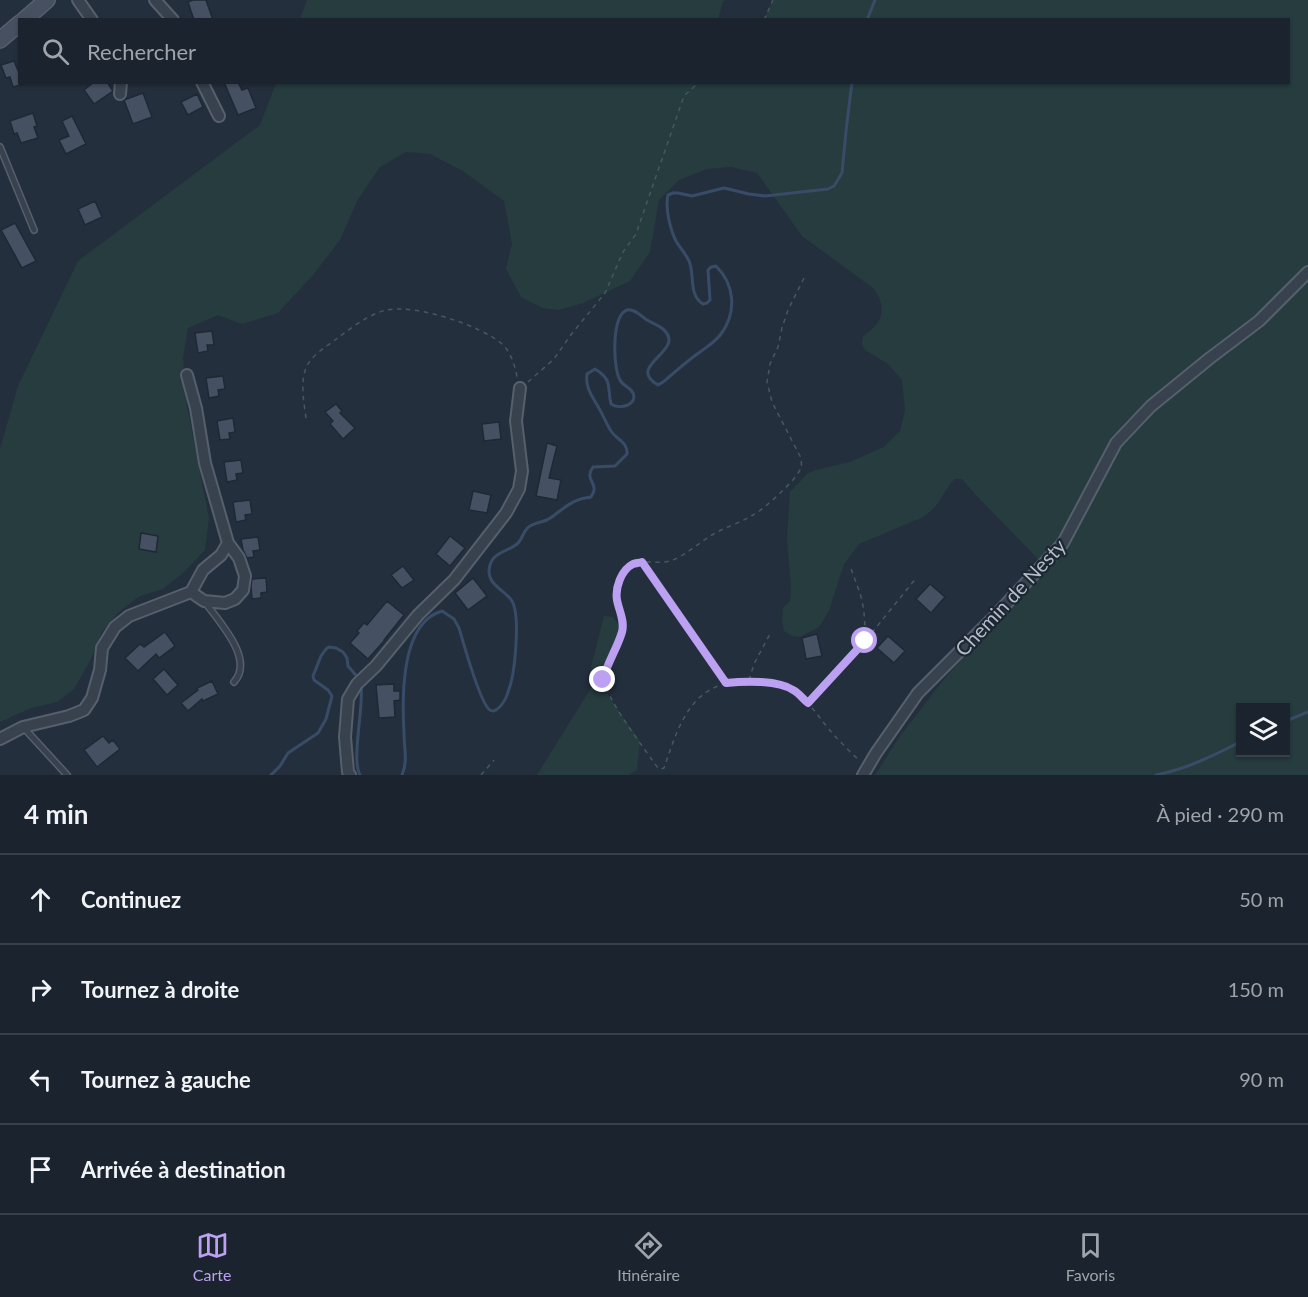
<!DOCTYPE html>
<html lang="fr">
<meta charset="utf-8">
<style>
body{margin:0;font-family:Lato,sans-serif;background:#242b36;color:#f1f3f6}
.controls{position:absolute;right:18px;bottom:18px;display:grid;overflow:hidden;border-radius:0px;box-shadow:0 2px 4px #0004}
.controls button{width:54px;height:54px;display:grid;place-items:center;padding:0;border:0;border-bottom:2px solid #39404a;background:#1b232e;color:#f1f3f6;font:30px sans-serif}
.stop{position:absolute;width:18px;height:18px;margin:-14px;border:4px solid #bca0f2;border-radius:50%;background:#fff}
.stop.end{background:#bca0f2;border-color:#fff;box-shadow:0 2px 6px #0008}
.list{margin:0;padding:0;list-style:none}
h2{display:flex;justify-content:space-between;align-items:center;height:78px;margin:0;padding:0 24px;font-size:26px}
h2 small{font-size:20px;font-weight:400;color:#a0a4aa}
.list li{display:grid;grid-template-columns:39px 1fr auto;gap:18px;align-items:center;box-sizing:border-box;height:90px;padding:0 24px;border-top:2px solid #39404a}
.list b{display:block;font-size:22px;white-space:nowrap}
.list em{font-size:20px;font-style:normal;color:#a0a4aa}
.icon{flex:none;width:33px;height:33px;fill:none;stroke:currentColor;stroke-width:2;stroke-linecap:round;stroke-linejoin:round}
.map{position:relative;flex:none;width:1308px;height:775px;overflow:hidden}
.search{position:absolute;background:#1b232e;box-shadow:0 2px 4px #0004;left:18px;right:18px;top:18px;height:66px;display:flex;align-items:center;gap:15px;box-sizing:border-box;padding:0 21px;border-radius:0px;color:#a0a4aa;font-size:22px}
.sheet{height:438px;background:#1b232e}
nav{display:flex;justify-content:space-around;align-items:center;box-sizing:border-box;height:84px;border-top:2px solid #39404a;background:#1b232e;font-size:16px;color:#a0a4aa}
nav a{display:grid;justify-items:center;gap:3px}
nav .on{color:#bca0f2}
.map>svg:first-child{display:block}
.green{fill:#263c3f;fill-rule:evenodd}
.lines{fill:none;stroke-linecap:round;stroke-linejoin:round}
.stream{stroke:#394c67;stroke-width:3}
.building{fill:#455162;stroke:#1f2835;stroke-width:1.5}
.lane-casing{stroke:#565f6c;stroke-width:8}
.street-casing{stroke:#565f6c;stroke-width:14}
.secondary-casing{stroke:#565f6c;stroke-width:18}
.path{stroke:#44595c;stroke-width:1.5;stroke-dasharray:4.5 4.5;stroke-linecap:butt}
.lane{stroke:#38414e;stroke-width:5}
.street{stroke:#38414e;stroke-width:10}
.secondary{stroke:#465061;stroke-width:15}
.route{stroke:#bca0f2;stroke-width:8}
.labels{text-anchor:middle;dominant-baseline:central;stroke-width:4.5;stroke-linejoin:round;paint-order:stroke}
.street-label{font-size:20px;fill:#b4bcc9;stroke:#1d2633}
</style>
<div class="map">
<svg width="1308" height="775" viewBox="0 0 1308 775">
<rect width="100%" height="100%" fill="#242f3e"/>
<path class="green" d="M307,0H726L723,1L718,20L300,19Z
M773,0H1308V775H875L900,736L945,678L1039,575L1040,561L974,493L962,479H955C948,485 945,493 940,500C935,508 929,513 921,518L859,544L844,564L829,611L819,627L800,637L792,636L784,631L782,621L783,608L790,601L791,588L787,540L790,492L807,474L816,470L850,462L884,447L900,431L905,411L902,380L888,364L865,350L862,344L863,336C867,333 872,330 875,326C886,314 882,299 873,288L802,236L757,173L731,167L707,169L679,180L659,200L650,252L630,281L583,303L559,310L542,308L521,297L506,269L512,244L504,201L463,171L430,154L406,152L380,167L357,201L340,240L313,275L278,313L242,324L218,315L188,328L183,358L187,406L209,518L205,550L183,573L163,589L138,597L118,613L102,632L91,659L74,689L57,702L31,708L0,722V449L18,386L78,261L260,125L276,83L1288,82V20L764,19ZM1240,708H1286V752H1240Z
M604,616L613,617L622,630L616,647L605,669L603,680L609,697L640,741L637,770L629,775H537L591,688L589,675Z"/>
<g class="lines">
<path class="stream" d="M867,20L875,0
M1286,721L1308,712
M271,775L280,766L288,753L318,733L326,719L332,696L328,690L314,680L313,676L321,656L326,649L329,647L336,648L343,652L347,658L348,666L359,679
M360,775C351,759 364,708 361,685
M402,775C408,761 404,748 404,733C402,698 400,623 442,611L454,619L459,628C463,641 480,704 490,710C491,711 493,711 494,711C502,707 507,697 509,689C515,673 520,619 513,603C508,591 489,587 489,571C490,552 506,553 517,544C523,539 523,530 530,526C535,523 542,522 547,520C558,514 566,504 578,500C582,498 587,498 591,497C601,483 583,481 593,467L615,466L627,454C628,442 617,440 611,431C607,425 604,417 600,410C593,397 585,389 587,374L595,369C613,380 607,387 611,404C620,410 638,405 633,393C630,387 623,386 620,380C613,368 611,316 627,310C634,308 641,316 647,320C652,323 658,325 663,329C688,351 624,365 658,385L663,382C675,372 687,361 700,352C708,346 715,342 721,334C737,312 735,285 716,266L711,267L708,270L710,300L707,303L703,304C688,295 695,274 689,261C686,254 680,248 676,241C670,229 665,208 668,195L673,193H678L692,196L724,188L749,194L765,196L828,189L834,186L842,173L846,131L852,82
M1156,775C1186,769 1213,756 1240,742"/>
</g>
<path class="building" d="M193,0H206L213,20H194L188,2Z
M14,61L20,75V82H22L23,84L13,87L10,77L6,78L1,65Z
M94,82H107L113,91L94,104L84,90Z
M224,82H238L242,90L248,88L256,108L238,115Z
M143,93L152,117L133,124L124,100Z
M197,94L203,107L188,115L181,102Z
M33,113L37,126L34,127L38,138L21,143L17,133L14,134L10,121Z
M72,116L86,144L66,154L59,140L69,136L62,121Z
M95,201L102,217L85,225L78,209Z
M15,223L36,261L22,268L1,230Z
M212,331L214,345H207L208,351L198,353L195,333Z
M223,376L225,389L218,390L219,396L209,398L206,378Z
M336,404L342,411L340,413L355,428L343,439L330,424L333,421L325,412Z
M233,418L235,432L229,433L230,439L220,440L217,421Z
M499,422L501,439L484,441L482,424Z
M547,443L557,446L549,478L561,480L557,500L536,496Z
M241,460L243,473L236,474L237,480L227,482L224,462Z
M473,491L491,495L487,513L469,510Z
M250,500L252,514L245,515L246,520L236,522L233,502Z
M141,533L158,536L156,552L139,549Z
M450,536L465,548L450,566L436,554Z
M258,537L260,550L253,551L254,557L247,558L243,550L241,539Z
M403,566L414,580L402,588L391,575Z
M266,578L267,592L261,593V598L252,599L251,586L252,579Z
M473,578L487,596L468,610L455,593Z
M930,584L945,597L931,613L916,599Z
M387,601L404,615L384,640V641L368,659L350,643L359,633L357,631L364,623L367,625Z
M165,632L175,646L159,658L156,654L138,671L125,658L140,644L144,647Z
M817,634L822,656L806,659L802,638Z
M888,636L905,651L894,663L877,648Z
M164,669L178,685L167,695L153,679Z
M212,681L218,694L203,701L202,699L188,711L181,703L198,690L197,688Z
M394,684V691H400V700L394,701L395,717L379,718L376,685Z
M103,736L109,743L113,740L120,749L97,767L84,750Z"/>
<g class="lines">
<g class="lane-casing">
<path id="lane" d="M0,147L34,230
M205,602C219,622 255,659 234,682
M24,728L67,775"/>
</g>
<g class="street-casing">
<path id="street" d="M78,0L92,20
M155,0L173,20
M202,82L219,116
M120,94L121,82
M191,592L204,601L225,603L235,599L243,590L245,576L239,558L228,543
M0,739L23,727L69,716L84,710L92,698L100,670L102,648L115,627L129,616L191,592L203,570L221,555L228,543L205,463L196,408L187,375
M350,775L348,772L345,737L348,699L357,684L376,666L418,615L454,580L506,513L519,489L522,471L516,421L520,388
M863,775L876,753L918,693L994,617L1063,543L1116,443L1151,406L1210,358L1259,321L1308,272"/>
</g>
<g class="secondary-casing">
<path id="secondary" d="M24,20L47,0
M0,40L20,23"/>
</g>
<path class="path" d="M764,20L773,0
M804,278L788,310L782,328L778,347L770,364L767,382L772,402L801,458C801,461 802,465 801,467C799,478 763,510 753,515C740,523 725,527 712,535C699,543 687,554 673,560C658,566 637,556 625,570C606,592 627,611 622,632C618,647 604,662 604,678C603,695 646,751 658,768L661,769L664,768C680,721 693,677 754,682C766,683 783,683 794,690C808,700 817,715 828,728C838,740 849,751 860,761
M528,382L554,359L570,336L605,293L623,252L636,234L684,96L699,82
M306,418C304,403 300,383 306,368C310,357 325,347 335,340C350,329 367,315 386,310C415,304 480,325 502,344C511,352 515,366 517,377
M643,563L726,682
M866,640L917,577
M749,680L754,664L771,632
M808,702L865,641C865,625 865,612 861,597C858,586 853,576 850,565
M481,775L494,760"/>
<use href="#lane" class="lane"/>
<use href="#street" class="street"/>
<use href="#secondary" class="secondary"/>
</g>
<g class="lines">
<path class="route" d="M603,680C607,663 617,649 622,632C625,621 619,611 617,600C615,588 621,570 633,564C636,563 639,563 642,562L726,683C745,681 778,680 793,690C799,693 803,699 808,703L865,641"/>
</g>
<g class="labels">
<g class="street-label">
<text transform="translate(1010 597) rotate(-47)">Chemin de Nesty</text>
</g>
</g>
</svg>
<div class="controls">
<button><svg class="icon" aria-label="layers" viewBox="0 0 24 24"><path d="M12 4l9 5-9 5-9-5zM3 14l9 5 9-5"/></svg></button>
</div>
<div class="stop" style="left:865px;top:641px"></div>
<div class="stop end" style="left:603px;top:680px"></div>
<div class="search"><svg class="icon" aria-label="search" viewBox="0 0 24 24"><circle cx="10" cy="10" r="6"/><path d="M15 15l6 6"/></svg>Rechercher</div>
</div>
<section class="sheet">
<h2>4 min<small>À pied · 290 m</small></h2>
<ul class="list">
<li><svg class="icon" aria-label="ahead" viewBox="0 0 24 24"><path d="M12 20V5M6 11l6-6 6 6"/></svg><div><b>Continuez</b></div><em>50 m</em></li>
<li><svg class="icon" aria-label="right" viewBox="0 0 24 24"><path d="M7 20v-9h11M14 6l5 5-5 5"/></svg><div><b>Tournez à droite</b></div><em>150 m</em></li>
<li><svg class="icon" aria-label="left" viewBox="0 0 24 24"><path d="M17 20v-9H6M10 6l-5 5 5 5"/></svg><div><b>Tournez à gauche</b></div><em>90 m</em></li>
<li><svg class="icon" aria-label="arrive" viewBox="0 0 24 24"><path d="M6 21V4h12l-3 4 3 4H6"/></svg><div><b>Arrivée à destination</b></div></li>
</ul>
</section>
<nav>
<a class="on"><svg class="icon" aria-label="map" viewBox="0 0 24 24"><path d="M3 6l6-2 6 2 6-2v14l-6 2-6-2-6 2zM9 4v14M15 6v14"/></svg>Carte</a>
<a><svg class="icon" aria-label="directions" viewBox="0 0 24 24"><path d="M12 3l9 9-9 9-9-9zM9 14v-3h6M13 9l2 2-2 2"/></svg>Itinéraire</a>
<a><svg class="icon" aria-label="saved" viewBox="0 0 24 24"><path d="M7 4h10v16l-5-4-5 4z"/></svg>Favoris</a>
</nav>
